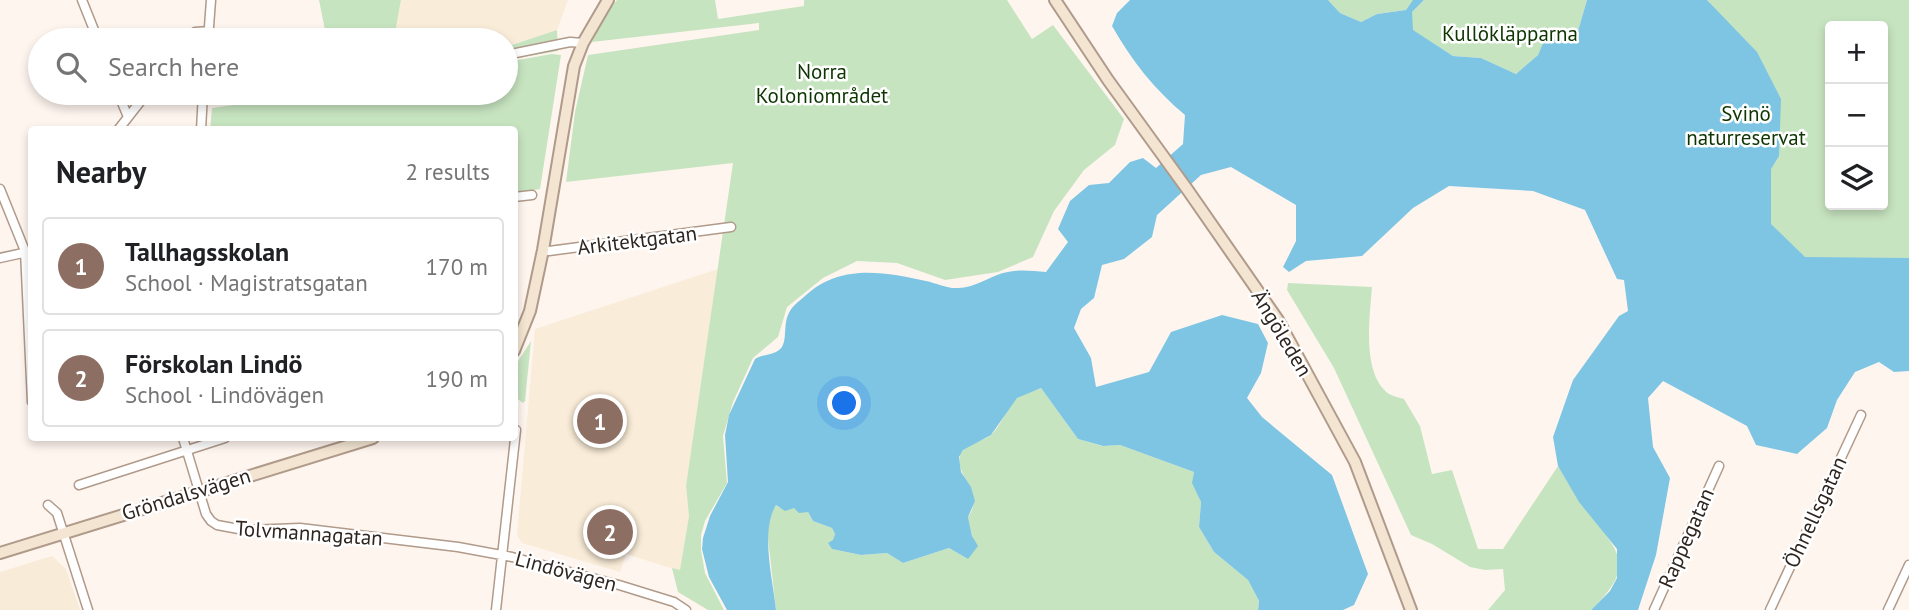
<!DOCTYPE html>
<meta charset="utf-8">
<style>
body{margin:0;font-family:"PT Sans",sans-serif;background:#f6f6f6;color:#202124}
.controls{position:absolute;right:21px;top:21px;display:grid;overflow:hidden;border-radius:7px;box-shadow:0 4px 10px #0003}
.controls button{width:63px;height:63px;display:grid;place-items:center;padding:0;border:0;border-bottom:2px solid #e0e0e0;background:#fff;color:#202124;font:35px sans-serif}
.you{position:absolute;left:845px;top:404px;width:24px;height:24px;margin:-18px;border:5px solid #fff;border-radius:50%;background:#1a73e8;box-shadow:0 0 0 10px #1a73e833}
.badge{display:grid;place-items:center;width:46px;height:46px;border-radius:50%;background:#25697b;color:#fff;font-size:23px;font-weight:700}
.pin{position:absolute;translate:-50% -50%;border:4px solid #fff;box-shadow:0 2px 7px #0006}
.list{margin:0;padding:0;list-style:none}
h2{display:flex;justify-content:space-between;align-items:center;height:91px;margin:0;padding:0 28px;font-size:30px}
h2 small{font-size:23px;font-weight:400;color:#757577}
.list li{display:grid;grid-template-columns:46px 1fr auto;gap:21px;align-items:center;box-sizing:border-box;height:98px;margin:0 14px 14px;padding:0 14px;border:2px solid #e0e0e0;border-radius:7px}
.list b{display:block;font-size:26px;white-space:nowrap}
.list p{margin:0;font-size:23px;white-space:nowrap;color:#757577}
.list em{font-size:23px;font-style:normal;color:#757577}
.icon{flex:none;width:38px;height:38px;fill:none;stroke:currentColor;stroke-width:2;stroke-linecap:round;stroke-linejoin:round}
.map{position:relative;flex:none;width:1909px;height:610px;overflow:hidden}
.search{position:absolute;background:#fff;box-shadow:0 4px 10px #0003;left:28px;top:28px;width:490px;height:77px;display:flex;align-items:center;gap:18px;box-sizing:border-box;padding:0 24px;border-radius:38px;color:#757577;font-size:26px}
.panel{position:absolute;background:#fff;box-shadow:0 4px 10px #0003;left:28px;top:126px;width:490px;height:315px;border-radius:7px}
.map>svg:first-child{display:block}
.industrial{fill:#f8ecd8}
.education{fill:#f9ecd8}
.green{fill:#c7e4c0;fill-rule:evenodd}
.water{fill:#7ec5e4}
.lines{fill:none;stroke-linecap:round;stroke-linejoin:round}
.street-casing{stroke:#b09a8a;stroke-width:11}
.secondary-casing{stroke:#b09a8a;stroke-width:14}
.street{stroke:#fff;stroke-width:8}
.secondary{stroke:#f3e5d2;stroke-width:10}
.labels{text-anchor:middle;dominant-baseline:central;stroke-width:5;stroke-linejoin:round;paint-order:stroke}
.park-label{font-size:21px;fill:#0e3602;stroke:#fff}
.street-label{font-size:21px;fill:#2e251f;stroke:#fff}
</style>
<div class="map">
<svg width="1909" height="610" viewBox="0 0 1909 610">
<rect width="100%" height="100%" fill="#fff5ef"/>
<path class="industrial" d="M52,556L66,569L80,610H0V572Z"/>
<path class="education" d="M401,0H568L557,30L506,47V40L394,38Z
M718,269L686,486L689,516L680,571L626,554L620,572L522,543L517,535L535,329Z"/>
<path class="green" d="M319,0H401L394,38L409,40H327Z
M617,0H715L718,19L804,6V0H1007L1032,39L1053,25L1124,119L1115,145L1084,170L1054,211L1033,257L998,272L945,280L897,263L857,261L823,278L787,307L778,337L753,358L733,402L723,436L727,483L705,521L701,535V550L705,573L724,610H708L678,592L672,568L680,570L689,516L686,486L733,163L566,182L575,112L588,55L759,30V23L592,42L606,13Z
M1328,0H1413V1L1406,10L1377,14L1361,22L1340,13Z
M1424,0H1587L1578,31L1543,43L1538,55L1516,74L1481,58L1453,56L1412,30V12Z
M1707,0H1909V274L1831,273L1675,180L1710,3ZM1830,26H1883V205H1830Z
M557,30L558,51L506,60V47Z
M552,54L561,55L540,189L515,193L514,130H210L212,108L319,93H506V62Z
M1288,283L1372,287C1370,316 1361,374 1389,394C1393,396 1400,398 1404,399L1420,426L1432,474L1452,470L1478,549H1503L1558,466C1567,481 1576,497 1587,511C1621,554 1636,566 1591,610H1488L1505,590L1503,569L1485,570L1470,567L1432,544L1411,535L1334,368L1287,290Z
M531,341L525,401L523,403L515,397V366Z
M1041,388L1078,439L1102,446L1120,445L1194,472L1193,483L1201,502L1199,527L1214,552L1248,580L1259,601L1258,610H776L767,529L769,515L776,505L780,508H794L808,512L813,521L832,528L835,534L832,549L861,555L887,553L903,563L949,548L968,559L972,536L968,517C985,494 955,476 960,456C962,444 982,442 991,435C1001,426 1006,409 1016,399C1022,394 1033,391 1041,388Z"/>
<path class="water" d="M1130,0H1328L1340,13L1361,22L1377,14L1406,10L1413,0H1424L1412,12L1413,30L1453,56L1481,58L1516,74L1538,55L1543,43L1578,31L1587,0H1707L1757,52L1781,99L1779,156L1771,169V224L1805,257L1909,258V371L1894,372L1879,362L1855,372L1837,400L1827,428L1797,454L1756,445L1747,426L1663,381L1648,398L1653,447L1670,478L1656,555L1638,610H1591L1610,591L1617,578V549L1579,502L1558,466L1553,437L1573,380L1619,316L1628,311L1624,280L1617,279L1585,210L1533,191L1449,186L1413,208L1362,256L1306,261L1289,272L1283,267L1296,241V205L1231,167L1201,175L1157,215L1152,237L1124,259L1102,265L1094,298L1081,309L1074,328L1091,358L1096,387L1149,372L1171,332L1222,315L1258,324L1268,343L1261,373L1247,398L1262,417L1332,475L1368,574L1354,605L1343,610H1258L1259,601L1248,580L1214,552L1199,527L1201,502L1192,483L1194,472L1120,445L1103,446L1078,439L1041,388L1017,398L991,435L963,450L959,457L961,472L971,487L975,501L968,517L972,536L978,546L968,559L949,548L903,563L887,553L861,555L832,549L828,543L833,540L835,534L832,528L813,521L808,512L799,513L794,508L785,511L776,505C760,531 773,580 776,610H727L709,577L702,549L703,538L710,516L728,482L725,435L729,415L755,359C763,354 771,356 779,350C788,344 783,326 788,315C791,307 798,302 805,296C840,263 885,272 926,281C936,283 948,289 958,288C974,288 989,277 1003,273C1017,269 1032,271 1046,272L1068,242L1058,229L1070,201L1089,185L1109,183L1130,162L1143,158L1156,168L1183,144L1185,115C1154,89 1132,61 1112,26L1117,13Z"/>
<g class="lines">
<g class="street-casing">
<path id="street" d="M82,0L98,40
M188,40L195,32L209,31
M208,40L211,0
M506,55L570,42L583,43
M118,93L128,117
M118,130L147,93
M201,130L203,93
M0,189L25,251L32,402
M514,197L532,195
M543,250L549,251L731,227
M0,258L32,251
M183,438L206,514L211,521L217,525L244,530L300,528L458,547L512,557L619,585L674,602L686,610
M79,485L225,438
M48,505L57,513L88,610
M496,610L516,430
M1654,610L1719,466
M1770,610L1861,415
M1888,610L1909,565"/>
</g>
<g class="secondary-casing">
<path id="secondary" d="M1055,0L1108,80L1187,189L1278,320L1355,462L1411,610
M514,351L530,311L543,250L574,66L583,43L608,0
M0,553L373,438"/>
</g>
<use href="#street" class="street"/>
<use href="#secondary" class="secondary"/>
</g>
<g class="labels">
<g class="park-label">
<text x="1510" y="33">Kullökläpparna</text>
<text x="822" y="71">Norra<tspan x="822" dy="24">Koloniområdet</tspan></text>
<text x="1746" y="113">Svinö<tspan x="1746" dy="24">naturreservat</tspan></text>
</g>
<g class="street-label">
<text transform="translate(637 240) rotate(-7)">Arkitektgatan</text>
<text transform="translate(1282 333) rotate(59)">Ängöleden</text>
<text transform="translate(186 494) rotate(-17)">Gröndalsvägen</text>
<text transform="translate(1815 512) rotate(-65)">Öhnellsgatan</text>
<text transform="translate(309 533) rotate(4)">Tolvmannagatan</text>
<text transform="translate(1686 538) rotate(-66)">Rappegatan</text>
<text transform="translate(566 571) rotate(15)">Lindövägen</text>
</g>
</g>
</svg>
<div class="controls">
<button>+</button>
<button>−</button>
<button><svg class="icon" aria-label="layers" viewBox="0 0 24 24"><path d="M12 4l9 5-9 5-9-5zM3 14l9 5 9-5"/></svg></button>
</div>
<div class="you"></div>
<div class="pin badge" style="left:600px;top:421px;background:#8d6e63">1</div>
<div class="pin badge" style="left:610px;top:532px;background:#8d6e63">2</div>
<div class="search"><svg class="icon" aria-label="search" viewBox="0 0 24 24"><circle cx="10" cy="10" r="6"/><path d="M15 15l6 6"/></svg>Search here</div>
<section class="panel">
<h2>Nearby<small>2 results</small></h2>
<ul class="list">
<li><span class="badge" style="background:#8d6e63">1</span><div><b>Tallhagsskolan</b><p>School · Magistratsgatan</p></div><em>170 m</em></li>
<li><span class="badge" style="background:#8d6e63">2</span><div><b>Förskolan Lindö</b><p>School · Lindövägen</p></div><em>190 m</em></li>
</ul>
</section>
</div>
